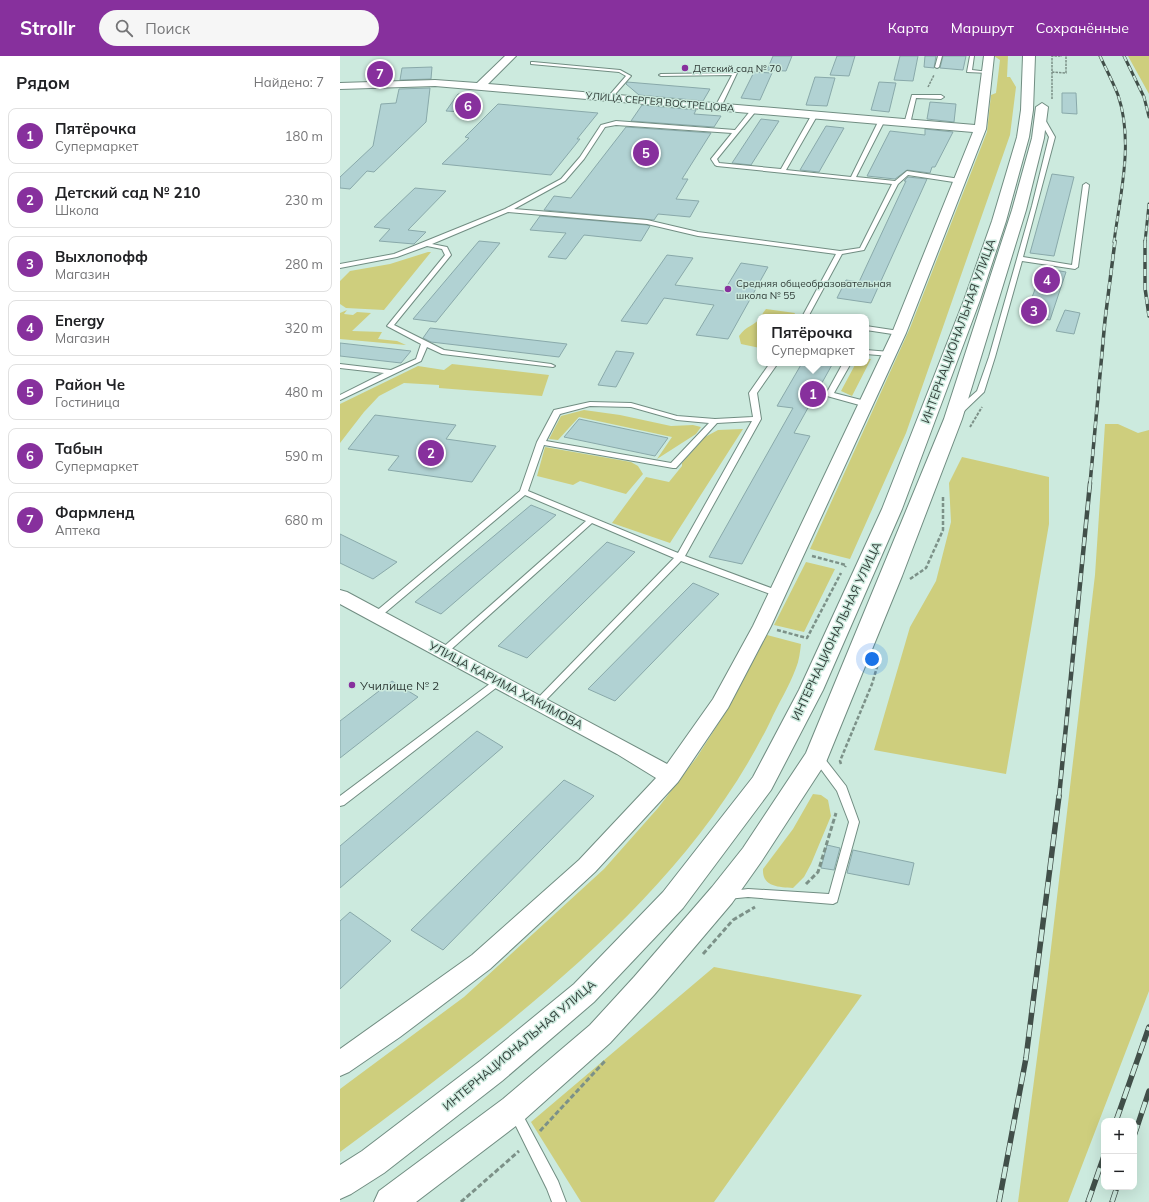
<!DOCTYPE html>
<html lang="ru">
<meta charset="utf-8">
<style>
body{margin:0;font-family:Mulish,sans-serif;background:#f6f6f6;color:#202124}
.controls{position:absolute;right:12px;bottom:12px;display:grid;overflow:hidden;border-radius:8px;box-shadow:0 4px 16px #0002}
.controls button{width:36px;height:36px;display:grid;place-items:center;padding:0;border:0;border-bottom:1px solid #e0e0e0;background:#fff;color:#202124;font:20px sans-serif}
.you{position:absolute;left:532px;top:603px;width:14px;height:14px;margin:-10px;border:3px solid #fff;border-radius:50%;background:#1a73e8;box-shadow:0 0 0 6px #1a73e833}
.badge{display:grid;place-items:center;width:26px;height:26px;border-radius:50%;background:#87309d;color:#fff;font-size:13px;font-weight:700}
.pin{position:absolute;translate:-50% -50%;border:2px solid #fff;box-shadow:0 1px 4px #0006}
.popup{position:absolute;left:417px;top:258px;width:112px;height:52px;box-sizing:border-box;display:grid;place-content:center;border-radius:8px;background:#fff;filter:drop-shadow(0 1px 3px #0005);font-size:13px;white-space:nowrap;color:#757577}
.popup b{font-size:15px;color:#202124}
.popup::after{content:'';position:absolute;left:50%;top:100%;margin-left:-8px;border:8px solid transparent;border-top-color:#fff}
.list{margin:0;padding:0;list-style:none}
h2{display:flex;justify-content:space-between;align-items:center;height:52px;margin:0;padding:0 16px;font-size:17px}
h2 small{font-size:13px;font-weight:400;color:#757577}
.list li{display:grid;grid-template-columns:26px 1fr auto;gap:12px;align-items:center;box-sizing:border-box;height:56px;margin:0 8px 8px;padding:0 8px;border:1px solid #e0e0e0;border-radius:8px}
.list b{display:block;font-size:15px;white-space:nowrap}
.list p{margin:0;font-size:13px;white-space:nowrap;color:#757577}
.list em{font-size:13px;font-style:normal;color:#757577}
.icon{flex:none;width:22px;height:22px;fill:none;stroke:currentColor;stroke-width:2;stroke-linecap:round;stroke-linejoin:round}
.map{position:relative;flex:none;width:809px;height:1146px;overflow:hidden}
header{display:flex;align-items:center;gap:24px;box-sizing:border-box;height:56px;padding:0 20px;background:#87309d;color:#fff}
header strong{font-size:19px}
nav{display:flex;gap:22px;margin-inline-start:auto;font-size:14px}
.search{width:280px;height:36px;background:#f6f6f6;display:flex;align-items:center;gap:10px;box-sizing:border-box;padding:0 14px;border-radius:22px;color:#757577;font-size:15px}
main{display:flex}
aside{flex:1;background:#fff}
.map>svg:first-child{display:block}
.green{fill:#cece7d}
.building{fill:#b1d2d3;stroke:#89a9aa}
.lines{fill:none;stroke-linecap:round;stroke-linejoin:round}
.service-casing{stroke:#718d82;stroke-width:2}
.minor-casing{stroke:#718d82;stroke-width:2}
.secondary-casing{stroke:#718d82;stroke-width:2}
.path-far3{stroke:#7c9188;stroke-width:1.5;stroke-dasharray:2.5 1;stroke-linecap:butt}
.path-far2{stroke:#7c9188;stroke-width:2;stroke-dasharray:3 1.5;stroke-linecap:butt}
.path-far1{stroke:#7c9188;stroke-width:2.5;stroke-dasharray:4 2;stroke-linecap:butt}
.path{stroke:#7c9188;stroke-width:3;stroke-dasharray:5 2.5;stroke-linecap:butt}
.service{fill:#fff;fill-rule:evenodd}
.minor{fill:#fff;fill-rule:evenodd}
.secondary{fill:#fff;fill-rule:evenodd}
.rail-far3-casing{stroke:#414f49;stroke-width:3}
.rail-far2-casing{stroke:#414f49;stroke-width:3.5}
.rail-far1-casing{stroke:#414f49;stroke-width:4.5}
.rail-casing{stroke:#414f49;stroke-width:5.5}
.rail-far3{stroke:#cceade;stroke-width:2;stroke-dasharray:5.5;stroke-linecap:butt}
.rail-far2{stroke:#cceade;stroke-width:2.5;stroke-dasharray:7;stroke-linecap:butt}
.rail-far1{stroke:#cceade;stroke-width:3;stroke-dasharray:9;stroke-linecap:butt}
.rail{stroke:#cceade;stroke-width:4;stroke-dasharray:12;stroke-linecap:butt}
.poi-dot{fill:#87309d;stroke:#cceade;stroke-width:1.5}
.labels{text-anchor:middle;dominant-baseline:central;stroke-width:3;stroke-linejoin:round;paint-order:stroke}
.far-poi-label{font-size:10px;fill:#313d38;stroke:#cceade;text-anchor:start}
.far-street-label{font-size:10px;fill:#313d38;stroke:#cceade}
.street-label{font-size:12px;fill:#313d38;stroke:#cceade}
.poi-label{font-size:12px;fill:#313d38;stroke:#cceade;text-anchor:start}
</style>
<header>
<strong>Strollr</strong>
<div class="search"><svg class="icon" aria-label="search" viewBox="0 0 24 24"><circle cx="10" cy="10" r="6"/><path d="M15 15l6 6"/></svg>Поиск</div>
<nav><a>Карта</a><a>Маршрут</a><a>Сохранённые</a></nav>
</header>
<main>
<aside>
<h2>Рядом<small>Найдено: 7</small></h2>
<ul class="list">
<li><span class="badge">1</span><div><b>Пятёрочка</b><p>Супермаркет</p></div><em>180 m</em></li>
<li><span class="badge">2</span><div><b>Детский сад № 210</b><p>Школа</p></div><em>230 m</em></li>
<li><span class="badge">3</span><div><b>Выхлопофф</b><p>Магазин</p></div><em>280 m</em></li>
<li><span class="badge">4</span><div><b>Energy</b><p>Магазин</p></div><em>320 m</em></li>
<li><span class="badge">5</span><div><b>Район Че</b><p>Гостиница</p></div><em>480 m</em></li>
<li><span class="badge">6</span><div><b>Табын</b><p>Супермаркет</p></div><em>590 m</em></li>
<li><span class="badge">7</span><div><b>Фармленд</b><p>Аптека</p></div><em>680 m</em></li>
</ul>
</aside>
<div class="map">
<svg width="809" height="1146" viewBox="0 0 809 1146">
<rect width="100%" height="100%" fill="#cceade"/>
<path class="green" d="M654,0H668L667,21H670L676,31L670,79L566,377L510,503L470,493L570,272L647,76L651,39L656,37L660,4Z
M788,0H809V38Z
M88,196H91L44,254L6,252L0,248V225L10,215L50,208Z
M426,253L455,257L453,261H420Z
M7,254L4,258L13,259L17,256L31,257L12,275L42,276L38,283L57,285L66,289L0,283V257Z
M420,262V292L401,288L399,280C407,269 413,271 420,262Z
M526,303H531L512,340L501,335L516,307H526Z
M112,308L209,319L202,340L99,332V329L64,327L39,340L24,356L0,387V348L78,310L104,314Z
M244,354L280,359L331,370L353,369L361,371L356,378L317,403L332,381L239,361L218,384L209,383L221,360Z
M765,368H778L798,377L809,374V935L728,1146H678L707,926L755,519Z
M403,373L330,487L272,467L306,421L329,426L342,410V407L365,381L378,374Z
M205,391L291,406L298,410L303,418L286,438L240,425L233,429L197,420Z
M622,401L709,421V468L666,718L534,694L570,571L596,525L611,466L609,427Z
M466,506L495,513L464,576L434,569Z
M427,579L461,588C460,596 459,605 456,612C449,631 438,648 430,666C367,794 263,890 153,979C103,1019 52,1058 0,1096V1033L124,941L264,813L318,752L357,701L387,654Z
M473,738L481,739L488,744L491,760L471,808L464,821L453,832C439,831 422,831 423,813L453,773Z
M374,911L522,939L374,1146H241L191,1066Z"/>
<path class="building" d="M433,0H452L446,15L427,14Z
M497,0H515L509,20L490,19Z
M560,0H578L573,25L554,24Z
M585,0H596L594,12L584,11Z
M603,0H626L623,14L600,12Z
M92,11L91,23L60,24L62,12Z
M414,16L432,17L420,44L401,42Z
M475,21L495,22L487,50L466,49Z
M287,26L370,33L363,45L299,39L286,28Z
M539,26L556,27L549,56L531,54Z
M90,32L86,66L34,116L27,115L10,133L0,132V121L33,90L41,48L56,47L59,33Z
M722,37H736L737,58L722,57Z
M118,38L134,39L122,56L106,55Z
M590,46L616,48L614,66L587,63Z
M158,48L258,57L237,83H240L211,119L102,108L129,82L125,81Z
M302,49L356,54L354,58L381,60L374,71L291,65Z
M421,63L439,65L411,109L392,107Z
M486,70L504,72L479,116L460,114Z
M286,71L371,77L342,123H348L336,143L359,145L350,161L318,158L314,164L204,154L214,140L231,142Z
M585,73L613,76L595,111H592L590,117L567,114L555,123L527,120L550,75L585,79Z
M712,118L734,121L714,200L690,197Z
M568,121L587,123L531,247L497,242L506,224L519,226L566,125H564Z
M75,132L106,135L68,174L86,176L74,188L39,185L50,173L34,171Z
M200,160L307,169L310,170L301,185L244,179L226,203L208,201L226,177L190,174Z
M139,185L160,187L96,266L73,263Z
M327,199L353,202L335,229L384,235L401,207L428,211L388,283L356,279L374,249L324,242L307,268L281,265Z
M703,212L726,216L710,264L685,260Z
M725,254L740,257L734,278L716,275Z
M90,272L227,288L219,301L91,286L83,282Z
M0,287L71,295L61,307L0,300Z
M276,295L294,297L276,331L258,329Z
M462,307H493L454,377L470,380L402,508L369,501L453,352L437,350Z
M35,359L116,369L106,383L156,390L132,426L48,414L59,400L8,393Z
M239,363L328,382L315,400L224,381Z
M191,449L216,459L101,558L75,546Z
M0,478L57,506L33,523L0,507Z
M267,486L295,496L187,602L158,590Z
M353,527L379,538L275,645L248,633Z
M52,625L78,641L0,702V665Z
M137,675L163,691L0,832V790Z
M224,724L254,740L103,894L71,874Z
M487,789L500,792L494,814L481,812Z
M513,794L574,807L569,829L507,817Z
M10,856L51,885L0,933V865Z"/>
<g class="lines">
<g class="service-casing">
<path id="service" d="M598,0H602L599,11L597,12L595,11Z
M630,0H634L632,14L649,16V17L627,16Z
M193,6L280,14L291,20L270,44L267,42L286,20L279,16L191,8V6Z
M397,17L381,51L378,53L375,51L392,19L321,20L319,19L321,18Z
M572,39H601L604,41L601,43L576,42L570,68L567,70L564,68Z
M411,54L416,55L377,103L379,107L441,113L471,60L474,58L477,60L446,114L511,121L538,66L541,64L544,66L516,121L555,125L567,115L620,123L623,125L620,127L568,119L558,128L524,194L502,198L468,261H462L496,198L358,180L307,168L168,156L92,188L107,191L111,199L54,269L104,294L211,308L215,310L213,311L102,298L87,291L81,305L0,344V339L44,317L0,312V308L51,314L76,303L81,288L47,270L105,199L102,193L87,190L57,201L0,212V208L54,198L165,153L221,123L240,101L261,69L276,65L395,74ZM276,69L392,77L371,103L375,109L377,110L552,128L520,192L500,195L358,176L307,164L174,153L225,125L244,103L265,71Z
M699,60H703L715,81L683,201L732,209L743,129L746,127L749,129L738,211L735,213L682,205L655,301L644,336L620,359H614V355L637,335L649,301L692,150L709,81L698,61Z
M526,270L559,275L562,277L559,279L526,274Z
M526,294L550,296L553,298L550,300L526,298Z
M430,307H438L417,337L421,363L345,500L439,535L440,537L439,539H433L341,505L201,649H195L193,647L195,645L334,502L252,467L106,598H100L98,596L100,594L246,465L185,439L40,561H34L33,559L34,557L180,435L197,386L214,354L250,346L291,347L337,360L375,363L413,361L409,337ZM250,350L291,351L337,364L369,367L331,407L206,385L220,358ZM412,365L338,497L188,435L204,389L333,412H336L377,367Z
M503,307H511L494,337L529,346V350H523L487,340L486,338Z
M158,623L161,624L163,626L161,628L4,749L0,750V740L155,624Z
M477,697L481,698L506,730L519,766L497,846L493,848L408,841L387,843L383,842L382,839L383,836L408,833L489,838L509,766L497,735L472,701L473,698Z
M175,1050L179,1052L218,1125L226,1146H212L207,1133L169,1056L171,1052Z"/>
</g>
<g class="minor-casing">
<path id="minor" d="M165,0H176L148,28L635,69L644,0H654L646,73L566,277L431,570L388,652L338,726L255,816L150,913L60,981L9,1016L0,1020V993L132,899L239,804L316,722L277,698L0,548V534L7,536L327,708L373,643L413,570L552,277L633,76L95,30L0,33V27L95,24L137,27Z"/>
</g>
<g class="secondary-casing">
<path id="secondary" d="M683,0H695L693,54L689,81L666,165L640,244L562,453L483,634L431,734L343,852L254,946L162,1025L44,1117L11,1138L0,1143V1109L22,1095L140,1005L234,928L323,836L413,721L459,634L542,453L624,244L652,165L677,81L681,54Z
M702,47L708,51L704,82L686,154L622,363L562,520L486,706L421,806L392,847L314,939L270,987L185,1063L76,1146H34L39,1135L163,1043L250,969L294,921L372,831L403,792L466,697L604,363L672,154L692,82L696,51Z"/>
</g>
<path class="path-far3" d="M712,16L726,17V0
M588,31L594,19
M712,43V0H722"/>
<path class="path-far2" d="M630,371L642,351"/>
<path class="path-far1" d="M472,500L506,509L505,511
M570,523L586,512L603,474V440
M437,574L467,582L501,517
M501,708L500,705L532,628L540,601"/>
<path class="path" d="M466,828L478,816L496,757
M363,898L393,864L415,851
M200,1075L265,1005
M121,1146L179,1095"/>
<use href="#service" class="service"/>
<use href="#minor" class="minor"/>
<use href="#secondary" class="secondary"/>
<g class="rail-far3-casing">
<path id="rail-far3" d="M760,0C766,13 773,26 778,39C794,86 780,139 774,186
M784,0L804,41L809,61
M805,186L809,148"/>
</g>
<g class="rail-far2-casing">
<path id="rail-far2" d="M805,185V232L809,260
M750,428L765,264L775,185"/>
</g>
<g class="rail-far1-casing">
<path id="rail-far1" d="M719,741L750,427"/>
</g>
<g class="rail-casing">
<path id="rail" d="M776,1065L809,971
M794,1080L809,1035
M659,1146L686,1002L719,740
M748,1146L764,1100
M772,1146L777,1131"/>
</g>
<use href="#rail-far3" class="rail-far3"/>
<use href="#rail-far2" class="rail-far2"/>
<use href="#rail-far1" class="rail-far1"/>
<use href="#rail" class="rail"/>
</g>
<g class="poi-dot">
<circle cx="345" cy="12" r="4"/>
<circle cx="388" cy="233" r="4"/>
<circle cx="12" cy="629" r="4"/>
</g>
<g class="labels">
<g class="far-poi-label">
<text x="353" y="12">Детский сад № 70</text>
<text x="396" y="227">Средняя общеобразовательная<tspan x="396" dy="12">школа № 55</tspan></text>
</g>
<g class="far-street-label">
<text transform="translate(320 46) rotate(5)">УЛИЦА СЕРГЕЯ ВОСТРЕЦОВА</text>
</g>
<g class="street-label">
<text transform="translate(618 275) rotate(-70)">ИНТЕРНАЦИОНАЛЬНАЯ УЛИЦА</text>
<text transform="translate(496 575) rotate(-65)">ИНТЕРНАЦИОНАЛЬНАЯ УЛИЦА</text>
<text transform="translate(166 629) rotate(28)">УЛИЦА КАРИМА ХАКИМОВА</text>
<text transform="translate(179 989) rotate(-40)">ИНТЕРНАЦИОНАЛЬНАЯ УЛИЦА</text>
</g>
<g class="poi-label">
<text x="20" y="629">Училище № 2</text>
</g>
</g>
</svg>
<div class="controls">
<button>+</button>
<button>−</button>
</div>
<div class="you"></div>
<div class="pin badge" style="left:473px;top:338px">1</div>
<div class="popup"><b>Пятёрочка</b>Супермаркет</div>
<div class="pin badge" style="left:91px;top:397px">2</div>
<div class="pin badge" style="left:694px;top:255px">3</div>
<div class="pin badge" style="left:707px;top:224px">4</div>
<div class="pin badge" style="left:306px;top:97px">5</div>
<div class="pin badge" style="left:128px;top:50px">6</div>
<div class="pin badge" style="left:40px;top:18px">7</div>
</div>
</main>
